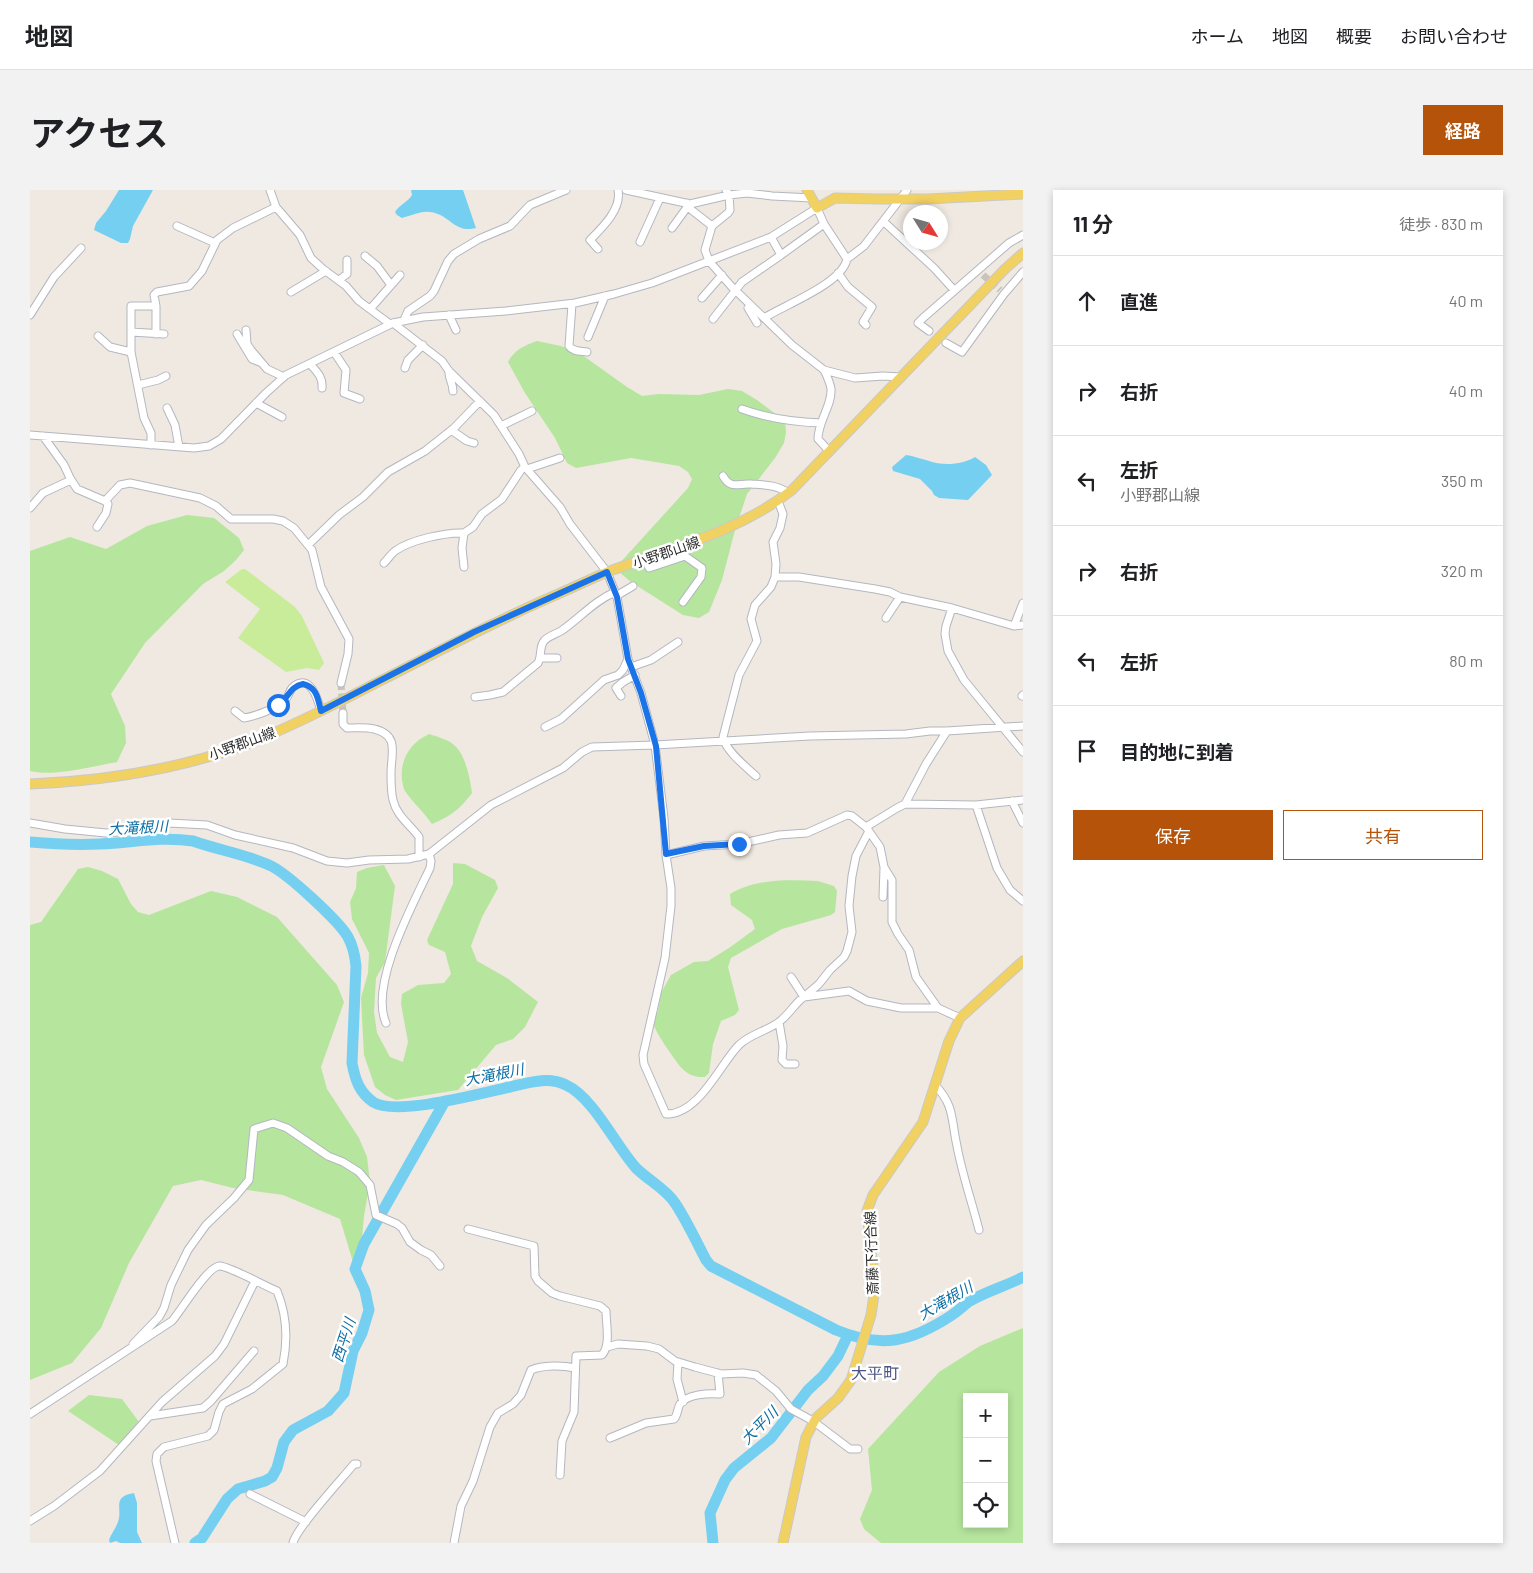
<!DOCTYPE html>
<html lang="ja">
<meta charset="utf-8">
<style>
body{margin:0;font-family:Barlow,"Noto Sans JP",sans-serif;background:#f2f2f2;color:#202124}
.controls{position:absolute;right:15px;bottom:15px;display:grid;overflow:hidden;border-radius:0px;box-shadow:0 2px 8px #0003}
.controls button{width:45px;height:45px;display:grid;place-items:center;padding:0;border:0;border-bottom:1px solid #e0e0e0;background:#fff;color:#202124;font:25px sans-serif}
.compass{position:absolute;left:873px;top:15px;width:45px;height:45px;border-radius:50%;background:#fff;box-shadow:0 2px 8px #0003;rotate:127deg}
.stop{position:absolute;width:15px;height:15px;margin:-11px;border:4px solid #1a73e8;border-radius:50%;background:#fff}
.stop.end{background:#1a73e8;border-color:#fff;box-shadow:0 1px 5px #0008}
.list{margin:0;padding:0;list-style:none}
h2{display:flex;justify-content:space-between;align-items:center;height:65px;margin:0;padding:0 20px;font-size:21px}
h2 small{font-size:16px;font-weight:400;color:#757577}
.list li{display:grid;grid-template-columns:32px 1fr auto;gap:15px;align-items:center;box-sizing:border-box;height:90px;padding:0 20px;border-top:1px solid #e0e0e0}
.list b{display:block;font-size:19px;white-space:nowrap}
.list p{margin:0;font-size:16px;white-space:nowrap;color:#757577}
.list em{font-size:16px;font-style:normal;color:#757577}
.actions{display:flex;gap:10px;padding:15px 20px}
.actions a{flex:1;padding:11px 0;border:1px solid #b45309;border-radius:0px;text-align:center;font-size:18px;color:#b45309}
.actions .main{background:#b45309;color:#fff}
.icon{flex:none;width:28px;height:28px;fill:none;stroke:currentColor;stroke-width:2;stroke-linecap:round;stroke-linejoin:round}
.map{position:relative;flex:none;width:993px;height:1353px;overflow:hidden;border-radius:0px}
header{display:flex;align-items:center;gap:30px;box-sizing:border-box;height:70px;padding:0 25px;background:#fff;border-bottom:1px solid #e0e0e0}
header strong{font-size:24px}
nav{display:flex;gap:28px;margin-inline-start:auto;font-size:18px}
.intro{display:flex;align-items:center;justify-content:space-between;box-sizing:border-box;height:120px;padding:0 30px}
h1{margin:0;font-size:35px}
.button{padding:12px 22px;border-radius:0px;background:#b45309;color:#fff;font-size:18px;font-weight:700}
main{display:flex;gap:30px;padding:0 30px}
aside{flex:1;background:#fff;border-radius:0px;box-shadow:0 2px 8px #0003}
.map>svg:first-child{display:block}
.green{fill:#b6e59e;fill-rule:evenodd}
.pitch{fill:#c9ec9a}
.water{fill:#75cff0}
.lines{fill:none;stroke-linecap:round;stroke-linejoin:round}
.river{stroke:#75cff0;stroke-width:11}
.minor-tunnel{stroke:#c8c4bd;stroke-width:7;stroke-dasharray:7 3.5;stroke-linecap:butt}
.minor-casing{stroke:#b4b7c1;stroke-width:9}
.major-casing{stroke:#c9c9c9;stroke-width:11}
.minor{stroke:#fff;stroke-width:7}
.major{stroke:#f2d163;stroke-width:9}
.route{stroke:#1a73e8;stroke-width:6}
.labels{text-anchor:middle;dominant-baseline:central;stroke-width:5;stroke-linejoin:round;paint-order:stroke}
.street-label{font-size:14px;fill:#2e2e2e;stroke:#fff}
.water-label{font-size:15px;font-style:italic;fill:#0d6fa3;stroke:#fff}
.quarter-label{font-size:16px;fill:#4d5680;stroke:#fff}
</style>
<header>
<strong>地図</strong>
<nav><a>ホーム</a><a>地図</a><a>概要</a><a>お問い合わせ</a></nav>
</header>
<div class="intro"><h1>アクセス</h1><a class="button">経路</a></div>
<main>
<div class="map">
<svg width="993" height="1353" viewBox="0 0 993 1353">
<rect width="100%" height="100%" fill="#efe9e1"/>
<path class="green" d="M507,151L531,156L555,167L597,197L612,206L629,204L669,205L698,199L712,201L727,210L755,231L756,242L754,253L745,268L717,304L705,340L692,390L679,422L669,428L653,425L601,392L589,382L588,375L658,298L662,289L658,282L649,276L601,268L546,278L537,273L525,248L495,203L478,172C485,159 494,156 507,151Z
M157,325L184,328L209,348L214,360L206,370L194,381L173,394L115,453L81,504L95,536L96,553L87,572C64,576 23,587 0,581V361L40,347L76,359L117,336Z
M399,544C408,547 421,550 427,558C436,568 440,589 442,603C430,619 421,626 402,634C394,622 383,613 375,601C373,598 373,594 372,590C370,569 380,553 399,544Z
M423,673L435,674L465,690L468,698L452,727L441,756L447,771L477,788L508,812L495,837L483,849L466,855L428,900L366,910L355,905L345,897L334,865L331,808L338,783L339,763L322,729L320,712L326,698L327,682L337,678L354,675L365,696L355,772L346,788L344,822L347,843L360,867L373,872L378,852L371,814L372,804L388,795L414,793L421,784L415,762L399,755L397,750L423,694Z
M58,677L72,681L88,689L101,714L108,722L119,725L181,701L207,707L247,727L307,795L314,812L291,877L297,899L329,948L337,967L340,992L334,1026L330,1069L323,1072L310,1029L253,1005L203,998L171,990L143,996L99,1073L71,1138L42,1173L0,1190V735L11,732L48,679Z
M788,691L804,696L807,701L805,722L801,725L752,739L701,768L698,777L709,820L705,825L691,831L683,854L679,883L675,887C655,888 649,875 639,861C633,852 627,844 623,833L628,821L631,803L641,785L664,772L678,771L699,758L725,739L722,730L701,715L700,704C726,688 759,690 788,691Z
M993,1138V1353H851L834,1339L830,1329L842,1300L838,1259L909,1182L950,1156ZM937,1207H974V1334H937Z
M59,1205L92,1209L109,1232L89,1255L38,1221Z"/>
<path class="pitch" d="M212,379H215L265,417L272,426L294,473L289,480L277,478L256,482L208,448L230,419L195,392Z"/>
<path class="water" d="M89,0H123L103,36L100,49L98,53H91L64,40L66,33L76,21Z
M381,0H433L446,38C424,44 419,23 399,22C391,21 380,26 372,28L367,25L365,22C370,14 378,12 382,5Z
M876,265C884,266 891,269 899,271C912,276 933,275 945,267L956,275L962,285L938,310L909,308L904,305L902,301L890,289L863,281L862,277Z
M104,1303L107,1313V1342L112,1353H90L86,1351L80,1353L79,1350C81,1344 86,1338 88,1332C93,1318 81,1307 104,1303Z"/>
<g class="lines">
<path class="river" d="M0,652C23,654 47,655 70,654C103,653 129,646 163,651C188,660 215,664 239,675C256,682 309,731 318,747C323,756 325,766 326,776L322,873C325,889 329,902 343,912C366,927 452,903 480,897C498,893 518,886 536,895C563,907 586,956 606,978C618,990 636,999 645,1013C657,1031 666,1051 676,1070L681,1076L806,1140C852,1159 881,1152 922,1125C928,1121 934,1115 940,1111C957,1101 976,1096 993,1087
M165,1353L172,1348L197,1309L208,1299L235,1291L242,1287L247,1278L254,1252L263,1240L298,1221L314,1203L323,1161L332,1143L339,1120L335,1101L325,1079L334,1054L415,911
M683,1353L680,1323L695,1290L704,1278L741,1248L778,1200L793,1186L808,1166L818,1145"/>
<path class="minor-tunnel" d="M953,85L970,100
M311,493L313,523"/>
<g class="minor-casing">
<path id="minor" d="M240,0L246,17L270,45L281,68L293,79L316,96L329,111L360,134
M596,0L660,14L699,5L717,3L742,6L782,8
M696,0L699,5L700,20L698,23L682,36L675,60L679,71L701,96L762,155L794,180L825,188L853,186L871,187
M657,13L659,18L682,36
M853,31L904,78L924,100
M794,34L817,69
M147,36L185,53
M642,38L658,16
M610,52L630,8
M568,59L560,50C572,38 592,19 588,0
M335,66L347,76L361,95
M808,83L818,97L842,117L833,132L836,135
M309,90L317,84V70
M261,102L296,81
M672,108L692,85
M542,114L539,156C543,162 551,161 557,162
M341,118L370,85
M718,118L727,133
M0,125L24,87L51,58
M419,125L426,140
M734,128C754,115 812,94 817,69L834,56L877,0
M683,129L712,92L751,65
M374,130L378,121L400,106L404,101L418,71L424,64L449,49L480,36L500,15L536,0
M363,133L412,171L419,181L464,225L489,264L495,277L530,317L540,334L577,382L587,407L598,469L611,503L625,555L634,628L636,665L641,698V716L635,768L613,865L614,874L636,924C669,925 690,874 709,855C720,844 737,841 749,832C757,826 763,817 770,810L774,807L819,801L837,811L871,818H908L930,828
M216,140L217,154L221,160L237,179L254,187
M899,141L888,133L893,128L979,53L993,45
M101,142L134,144
M126,144V116
M207,144L222,169L232,173
M68,146L80,157L101,162
M558,147L575,106
M916,153L932,162L974,104L993,82
M304,162L316,180L314,203L330,209
M280,174C287,182 293,187 292,198
M375,178L378,170L393,155
M794,180C797,186 800,192 801,199C802,216 788,231 788,249L800,262
M419,181C418,188 423,193 423,201
M108,195L128,190L136,186
M226,213L252,227
M137,218L145,235L149,257
M712,219C737,228 765,232 791,233
M471,236L502,221
M0,245L164,258L179,256L191,249L236,203L256,185L363,133L393,127L476,121L545,113L584,104L622,93L741,47L787,18L794,34L751,65L741,47
M13,246L34,275L40,288L47,299L75,311L90,295L100,293L170,308L186,316L201,329H243L253,331L264,338L282,360L291,397L319,449L318,464L311,493
M444,253L437,251L424,242V238L450,211
M121,255V243L114,228L101,162V116H126L124,105L127,102L159,96L172,81L187,50L203,38L246,17
M497,279L530,268
M693,286C701,300 708,293 721,294C734,295 748,295 758,303
M0,318L13,303L41,290
M67,337L76,323L78,314L75,311
M278,355L309,325L333,307L358,282L395,261L424,238
M616,369L619,378L655,366L672,378L671,387L653,412
M354,373C358,369 361,364 365,361C380,350 416,342 434,343
M434,377L432,358L434,343L443,337L452,324L472,309L491,280L495,277
M745,387H769L845,399L860,402L870,407L922,418L984,436L993,435
M586,406L603,396
M922,418L916,436L915,444L918,461L934,490L993,562
M856,428L870,407
M984,436L993,413
M511,468H527
M601,477L621,470L648,452
M591,506L586,498L593,492L605,485
M992,506L993,505
M445,507L460,505L473,502L508,473C512,466 509,457 514,451C518,446 526,444 531,441C550,428 564,411 585,402
M205,521L214,528C226,526 245,519 254,511C258,508 259,502 262,498C280,481 288,510 291,521
M313,523V534L317,538C326,538 335,537 344,539C370,545 361,564 361,583C361,592 361,602 363,610C367,627 380,634 389,647V667
M515,537L531,529L574,490L588,485L593,480L598,469
M726,586C716,577 695,560 693,547L709,485L727,451L721,429L725,415L741,397L745,387L746,374L743,352L750,338L753,324L748,311
M982,611L993,633
M875,614L896,574L917,541
M946,615L967,678L980,700L993,711
M0,633L35,639L76,643L100,641L139,633L177,635L205,645L263,658L297,671L317,673L339,670L378,669L399,664L461,615L533,578L552,562L562,557L625,555L780,546L876,544L900,541H917L993,536
M836,637L867,618L875,614L946,615L993,610
M636,665L674,656L709,654L749,645L777,643L817,625L822,626L836,637L850,657L854,677L862,690V732L868,744L879,760L886,787L908,818
M853,707L854,678
M761,787L774,807L789,794L800,780L814,767L817,761L822,742L819,716L822,686L826,666L839,641
M749,832L753,856L752,870L756,874H765
M356,833C339,795 383,714 400,678L401,671L399,664
M905,895C925,916 921,930 927,956C932,984 942,1012 949,1040
M438,1039L504,1056L505,1086L508,1091L522,1103L530,1106L570,1116L576,1121C576,1134 581,1155 572,1165L546,1166L544,1222L532,1251L530,1285
M103,1154L129,1127L134,1118L141,1095L158,1060L176,1035L204,1008L219,990L224,939L243,933L257,938L298,966L313,972L329,982L340,995L346,1025L367,1034L372,1038L380,1052L391,1060L401,1065L410,1076
M577,1157L588,1154L617,1156L629,1159L645,1171L665,1177L691,1184L713,1183L726,1185L746,1201L761,1219L783,1231L820,1259H828
M648,1172L647,1189L653,1212
M0,1224L142,1131C151,1121 178,1075 190,1076C201,1077 235,1096 247,1101C257,1125 258,1149 253,1174L222,1199L193,1214L189,1222L184,1240L178,1246L134,1257L127,1264L126,1271L145,1353
M120,1226L173,1218L181,1211L224,1161
M580,1248L616,1233L644,1229C648,1225 647,1219 650,1214C657,1204 679,1203 690,1204L688,1183
M220,1304L276,1332
M0,1331L24,1316L70,1281L132,1212L185,1166L194,1154L225,1091
M263,1353C266,1338 312,1289 324,1274H327
M424,1353L431,1316L443,1291L460,1237L468,1223L483,1214L491,1205L501,1180C513,1175 532,1175 545,1178"/>
</g>
<g class="major-casing">
<path id="major" d="M777,0L787,18L805,8L847,9H898L993,4
M0,594C73,591 146,580 215,555C261,537 306,514 350,491C409,461 467,430 528,404C544,397 561,389 577,382C641,358 707,343 762,300L975,79L993,63
M753,1353L776,1247L786,1228L808,1208L821,1190L841,1125L845,1098L837,1021L843,1005L893,932L919,851L930,828L993,771"/>
</g>
<use href="#minor" class="minor"/>
<use href="#major" class="major"/>
</g>
<g class="lines">
<path class="route" d="M248,515C258,509 260,496 273,494C287,497 288,509 291,521L444,442L577,382L587,407L598,469L611,503L626,556L636,664L674,656L709,654"/>
</g>
<g class="labels">
<g class="street-label">
<text transform="translate(636 362) rotate(-19)">小野郡山線</text>
<text transform="translate(212 553) rotate(-20)">小野郡山線</text>
<text transform="translate(841 1063) rotate(-92)">斎藤下行合線</text>
</g>
<g class="water-label">
<text transform="translate(108 637) rotate(-3)">大滝根川</text>
<text transform="translate(464 884) rotate(-11)">大滝根川</text>
<text transform="translate(915 1110) rotate(-30)">大滝根川</text>
<text transform="translate(313 1150) rotate(-72)">西平川</text>
<text transform="translate(729 1235) rotate(-45)">大平川</text>
</g>
<g class="quarter-label">
<text x="845" y="1182">大平町</text>
</g>
</g>
</svg>
<div class="controls">
<button>+</button>
<button>−</button>
<button><svg class="icon" aria-label="locate" viewBox="0 0 24 24"><circle cx="12" cy="12" r="6"/><path d="M12 2v4M12 18v4M2 12h4M18 12h4"/></svg></button>
</div>
<svg class="compass" viewBox="-18 -18 36 36"><path d="M0-13l5 13h-10z" fill="#e53935"/><path d="M0 13l5-13h-10z" fill="#757577"/></svg>
<div class="stop" style="left:248px;top:515px"></div>
<div class="stop end" style="left:709px;top:654px"></div>
</div>
<aside>
<h2>11 分<small>徒歩 · 830 m</small></h2>
<ul class="list">
<li><svg class="icon" aria-label="ahead" viewBox="0 0 24 24"><path d="M12 20V5M6 11l6-6 6 6"/></svg><div><b>直進</b></div><em>40 m</em></li>
<li><svg class="icon" aria-label="right" viewBox="0 0 24 24"><path d="M7 20v-9h11M14 6l5 5-5 5"/></svg><div><b>右折</b></div><em>40 m</em></li>
<li><svg class="icon" aria-label="left" viewBox="0 0 24 24"><path d="M17 20v-9H6M10 6l-5 5 5 5"/></svg><div><b>左折</b><p>小野郡山線</p></div><em>350 m</em></li>
<li><svg class="icon" aria-label="right" viewBox="0 0 24 24"><path d="M7 20v-9h11M14 6l5 5-5 5"/></svg><div><b>右折</b></div><em>320 m</em></li>
<li><svg class="icon" aria-label="left" viewBox="0 0 24 24"><path d="M17 20v-9H6M10 6l-5 5 5 5"/></svg><div><b>左折</b></div><em>80 m</em></li>
<li><svg class="icon" aria-label="arrive" viewBox="0 0 24 24"><path d="M6 21V4h12l-3 4 3 4H6"/></svg><div><b>目的地に到着</b></div></li>
</ul>
<div class="actions"><a class="main">保存</a><a>共有</a></div>
</aside>
</main>
